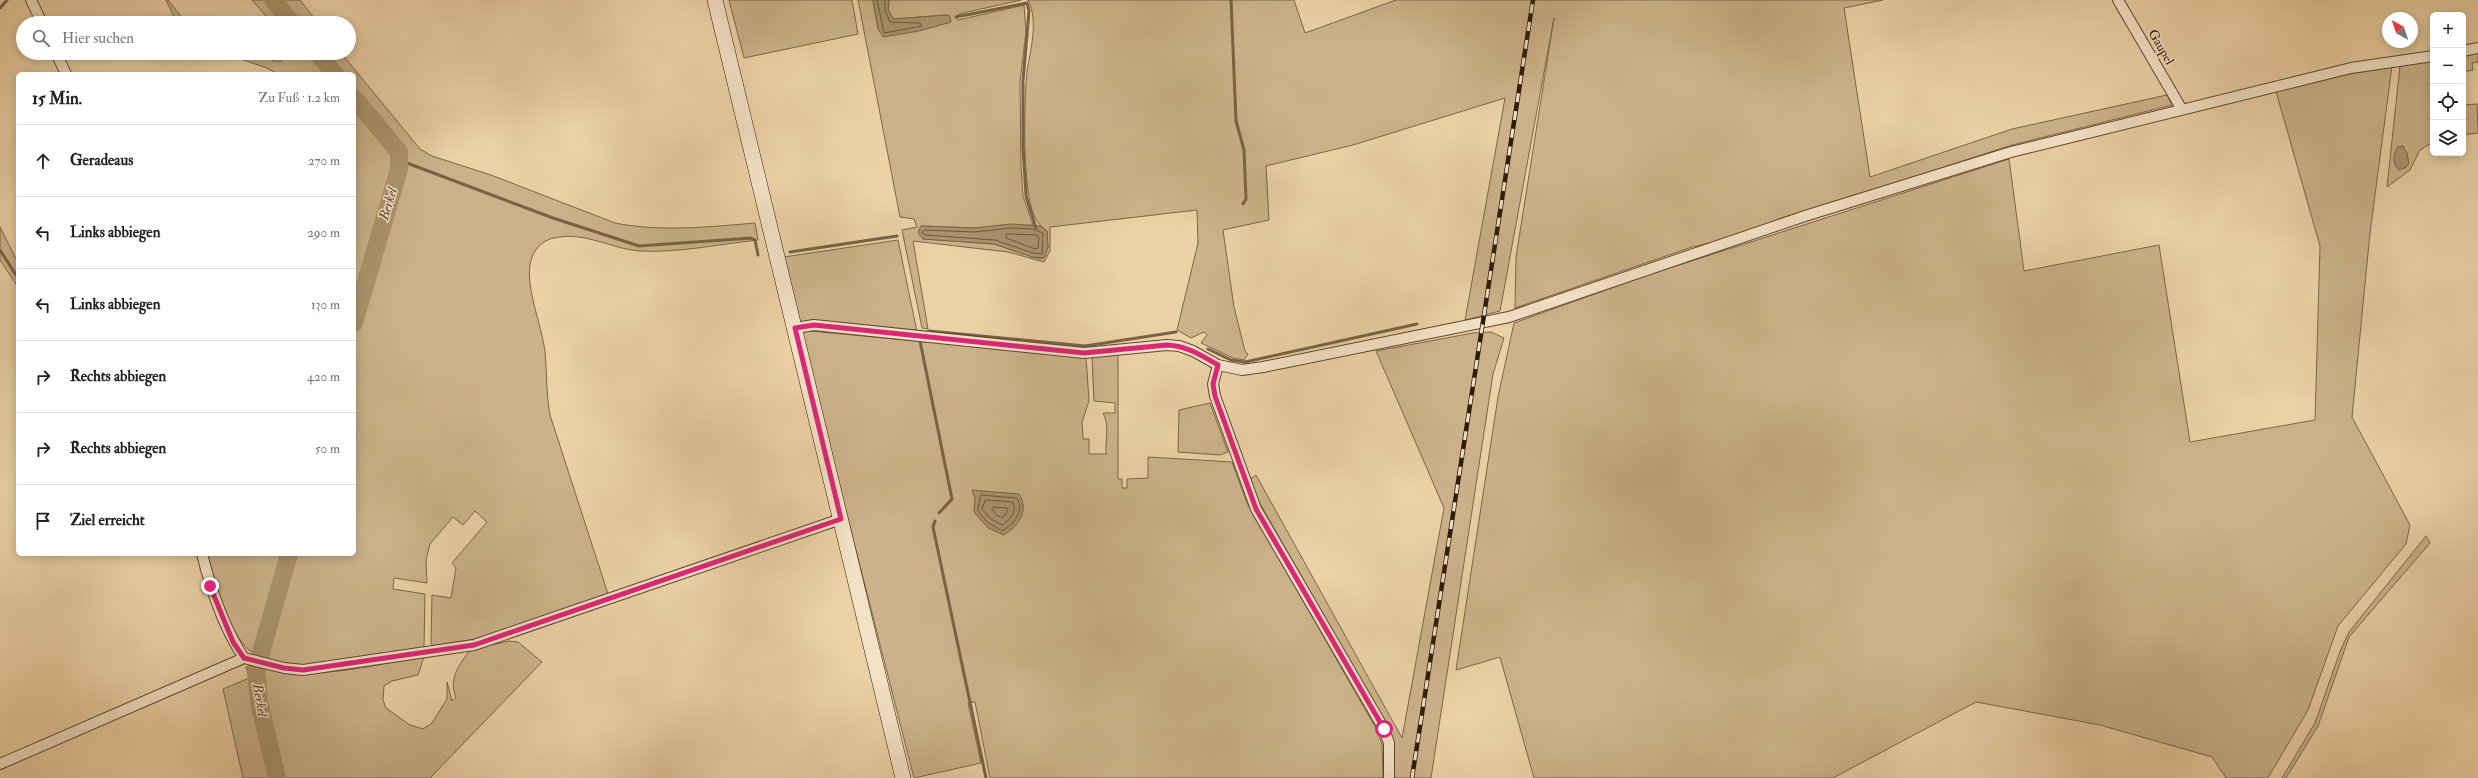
<!DOCTYPE html>
<html lang="de">
<meta charset="utf-8">
<style>
body{margin:0;font-family:"IM FELL Double Pica",serif;background:#f6f6f6;color:#222}
.controls{position:absolute;right:12px;top:12px;display:grid;overflow:hidden;border-radius:6px;box-shadow:0 2px 10px #0003}
.controls button{width:36px;height:36px;display:grid;place-items:center;padding:0;border:0;border-bottom:1px solid #e0e0e0;background:#fff;color:#222;font:20px sans-serif}
.compass{position:absolute;left:2382px;top:12px;width:36px;height:36px;border-radius:50%;background:#fff;box-shadow:0 2px 10px #0003;rotate:320deg}
.stop{position:absolute;width:12px;height:12px;margin:-9px;border:3px solid #db2777;border-radius:50%;background:#fff}
.stop.end{background:#db2777;border-color:#fff;box-shadow:0 1px 4px #0008}
.list{margin:0;padding:0;list-style:none}
h2{display:flex;justify-content:space-between;align-items:center;height:52px;margin:0;padding:0 16px;font-size:17px}
h2 small{font-size:13px;font-weight:400;color:#767676}
.list li{display:grid;grid-template-columns:26px 1fr auto;gap:12px;align-items:center;box-sizing:border-box;height:72px;padding:0 16px;border-top:1px solid #e0e0e0}
.list b{display:block;font-size:15px;white-space:nowrap}
.list em{font-size:13px;font-style:normal;color:#767676}
.icon{flex:none;width:22px;height:22px;fill:none;stroke:currentColor;stroke-width:2;stroke-linecap:round;stroke-linejoin:round}
.map{position:relative;flex:none;width:2478px;height:778px;overflow:hidden}
.search{position:absolute;background:#fff;box-shadow:0 2px 10px #0003;left:16px;top:16px;width:340px;height:44px;display:flex;align-items:center;gap:10px;box-sizing:border-box;padding:0 14px;border-radius:22px;color:#767676;font-size:15px}
.panel{position:absolute;background:#fff;box-shadow:0 2px 10px #0003;left:16px;top:72px;width:340px;height:484px;border-radius:6px}
.map>svg:first-child{display:block}
.green{fill:#ccb28b;stroke:#7c6648}
.water{fill:#ab936f;stroke:#796345}
.lines{fill:none;stroke-linecap:round;stroke-linejoin:round}
.shore{stroke:#6c573a;stroke-width:1}
.stream{stroke:#796345;stroke-width:3}
.river{stroke:#ab936f;stroke-width:18}
.street-casing{stroke:#5d482d;stroke-width:12}
.secondary-casing{stroke:#2d1b05;stroke-width:16}
.street{stroke:#f3e1c5;stroke-width:10}
.secondary{stroke:#f3e1c5;stroke-width:15}
.rail-casing{stroke:#2d1b05;stroke-width:4.5}
.rail{stroke:#f3e1c5;stroke-width:3;stroke-dasharray:9;stroke-linecap:butt}
.route{stroke:#db2777;stroke-width:5}
.labels{text-anchor:middle;dominant-baseline:central;stroke-width:3;stroke-linejoin:round;paint-order:stroke}
.street-label{font-size:13px;fill:#2d1b05;stroke:#f3e1c5}
.water-label{font-size:14px;font-style:italic;fill:#59452a;stroke:#f3e1c5}
</style>
<div class="map">
<svg width="2478" height="778" viewBox="0 0 2478 778">
<rect width="100%" height="100%" fill="#ecd1a6"/>
<filter id="stains"><feTurbulence type="fractalNoise" baseFrequency=".005" numOctaves="4"/><feColorMatrix values="0 0 0 0 .2 0 0 0 0 .09 0 0 0 0 .02 0 0 0 .5 -.17"/></filter>
<radialGradient id="worn" r=".72"><stop offset=".6" stop-color="#630" stop-opacity="0"/><stop offset="1" stop-color="#630" stop-opacity=".3"/></radialGradient>
<path class="green" d="M166,0H168L186,23H177Z
M252,0H269L288,23H272Z
M275,0H281L292,13L282,0H300L318,23H295Z
M729,0H852L858,34L744,58Z
M858,0H873L878,29L933,27L950,22L947,15L893,19L888,9L889,0H1021L959,14L956,17L958,20L1024,5L1026,32L1020,82L1021,166L1023,196L1033,225L974,228L921,226L923,239L994,244L1040,259L1044,258L1048,247L1047,231C1041,227 1037,222 1034,215C1022,189 1024,102 1027,72C1030,51 1039,21 1028,0H1294L1305,33L1396,0H1883L1844,8L1870,177L2012,129L2167,95L2172,105L2012,145L1714,242L1692,247L1515,308L1516,257L1554,18L1500,311L1465,320L1505,98L1353,145L1266,166L1269,220L1223,230L1234,307L1245,351L1248,354L1244,360L1233,358L1201,343L1207,335L1204,332L1191,338L1177,330L1198,243L1197,210L1050,227V251L1044,262L1008,252L913,241L928,329L922,328L902,230L917,227L914,219L900,217Z
M2478,51V62L2472,63L2473,70L2463,72V54Z
M223,53H253L275,61H281L289,53H313L331,74H278L267,68Z
M320,53H341L420,149L432,156L491,175L615,223C660,232 709,227 755,223L758,240C720,244 679,253 640,251C611,249 585,231 554,238C543,240 534,249 531,260C524,285 542,325 545,352C547,374 546,393 550,415L608,594L475,639L433,646L431,643L432,595L451,598L456,568L452,563L487,522L475,511L463,525L453,517L430,544L426,560L427,583L394,578L393,589L425,594L424,647C378,655 306,676 262,657L291,554H354V334L400,168V152L354,94V74H337Z
M2433,60V142L2420,150L2410,170L2387,187L2400,66Z
M2392,66L2370,233L2352,417L2410,525L2406,544L2338,626L2308,710L2268,778H2226L2212,757L2100,725L1976,702L1833,778H1534L1500,657L1456,670L1498,397L1514,323L1648,275L2009,159L2024,271L2159,245L2190,442L2315,420L2320,246L2275,88Z
M354,101L397,153L396,170L354,315Z
M2477,104L2478,133L2463,135V105Z
M0,227L18,263V287L0,260Z
M898,240L917,332L797,321L784,257Z
M800,330L1086,357L1089,401L1082,422L1083,439H1089V454H1106C1105,439 1110,427 1103,413H1115V403L1094,401L1092,357L1118,355V479H1122V488H1127V479L1148,478V457L1232,462L1247,503L1377,730L1382,744L1383,778H990L975,702L968,703L981,763L914,778Z
M1491,332L1504,338L1493,374L1431,778H1392L1394,743L1385,722L1258,500L1250,479L1256,475L1402,738L1444,508L1376,351L1473,333Z
M1210,403L1228,452L1220,455L1178,452L1179,410Z
M2426,536L2430,543L2349,637L2318,726L2286,778H2282L2315,723L2341,649L2349,632Z
M207,554H285L255,654C232,644 212,578 207,554Z
M509,641L518,642L542,662L430,778H279L262,700L260,667C313,682 370,665 424,657L418,675L392,681L384,686L383,700L386,708L410,725L423,729L432,723L447,699V682L452,701L456,697C448,679 459,665 470,650Z
M253,665L257,702L275,778H243L223,689L249,678L246,667Z"/>
<path class="water" d="M873,0H889L888,9L893,19L947,15L950,16L951,22L919,31L883,37L878,29Z
M2403,146L2407,153L2409,164L2405,168L2399,170C2392,165 2393,153 2398,147Z
M1011,224L1040,226L1047,231L1048,247L1044,258L1032,257L994,244L923,239L918,233L921,226L974,228Z
M972,490L1019,494C1030,511 1018,526 1004,535L988,528L974,512L975,498Z"/>
<g class="lines">
<path class="shore" d="M877,0L884,33L922,26L920,23L890,22L885,10V0
M1011,228L1033,229L1043,233L1042,254L1033,253L995,240L925,235L922,232L924,230L974,232Z
M1007,234L1037,235L1039,238L1038,248L1035,249L1006,238Z
M981,495L1017,498C1025,511 1013,525 1002,531L987,522L978,511Z
M986,500L1013,502C1017,512 1010,520 1002,525L991,519L982,509Z
M994,507L1007,508V512L1002,518L996,515L992,509Z"/>
<path class="stream" d="M1231,0L1236,121L1244,150L1246,199L1243,204
M0,8L7,0
M956,17L1027,3L1029,11L1023,81V147L1026,196L1036,228
M399,160L553,218L639,246L751,238L755,240L758,255
M0,250L18,278
M790,252L897,236
M929,331L1085,346L1176,332
M920,341L952,499L939,513
M1208,349L1231,360L1245,362L1417,324
M935,521L933,527L986,778"/>
<path class="river" d="M273,0L292,23
M317,53L335,74
M354,98L399,152V169L354,323
M277,778L259,702L256,670L289,554"/>
<g class="street-casing">
<path id="street" d="M31,0L42,23
M2118,0L2181,108
M2463,51L2478,48
M56,53L66,74
M795,328L814,325L1084,353L1167,345L1179,346L1193,351L1218,365L1242,370L1263,367L1509,317L1805,216L2011,152L2351,68L2433,56
M1218,365L1213,384L1215,396L1256,509L1384,729L1389,743V778
M202,554C211,590 223,627 244,658
M0,764L244,658L284,668L303,670L474,645L841,519"/>
</g>
<g class="secondary-casing">
<path id="secondary" d="M715,0L903,778"/>
</g>
<use href="#street" class="street"/>
<use href="#secondary" class="secondary"/>
<g class="rail-casing">
<path id="rail" d="M1412,778L1533,0"/>
</g>
<use href="#rail" class="rail"/>
</g>
<g class="lines">
<path class="route" d="M210,586L233,642L244,658L284,668L303,670L474,645L841,519L795,328L814,325L1084,353L1167,345C1187,346 1201,355 1218,365L1213,384L1215,396L1256,509L1384,729"/>
</g>
<g class="labels">
<g class="street-label">
<text transform="translate(2161 47) rotate(60)">Gaupel</text>
</g>
<g class="water-label">
<text transform="translate(388 204) rotate(-74)">Berkel</text>
<text transform="translate(260 700) rotate(80)">Berkel</text>
</g>
</g>
<rect width="100%" height="100%" filter="url(#stains)"/>
<rect width="100%" height="100%" fill="url(#worn)"/>
</svg>
<div class="controls">
<button>+</button>
<button>−</button>
<button><svg class="icon" aria-label="locate" viewBox="0 0 24 24"><circle cx="12" cy="12" r="6"/><path d="M12 2v4M12 18v4M2 12h4M18 12h4"/></svg></button>
<button><svg class="icon" aria-label="layers" viewBox="0 0 24 24"><path d="M12 4l9 5-9 5-9-5zM3 14l9 5 9-5"/></svg></button>
</div>
<svg class="compass" viewBox="-18 -18 36 36"><path d="M0-13l5 13h-10z" fill="#e53935"/><path d="M0 13l5-13h-10z" fill="#767676"/></svg>
<div class="stop" style="left:1384px;top:729px"></div>
<div class="stop end" style="left:210px;top:586px"></div>
<div class="search"><svg class="icon" aria-label="search" viewBox="0 0 24 24"><circle cx="10" cy="10" r="6"/><path d="M15 15l6 6"/></svg>Hier suchen</div>
<section class="panel">
<h2>15 Min.<small>Zu Fuß · 1.2 km</small></h2>
<ul class="list">
<li><svg class="icon" aria-label="ahead" viewBox="0 0 24 24"><path d="M12 20V5M6 11l6-6 6 6"/></svg><div><b>Geradeaus</b></div><em>270 m</em></li>
<li><svg class="icon" aria-label="left" viewBox="0 0 24 24"><path d="M17 20v-9H6M10 6l-5 5 5 5"/></svg><div><b>Links abbiegen</b></div><em>290 m</em></li>
<li><svg class="icon" aria-label="left" viewBox="0 0 24 24"><path d="M17 20v-9H6M10 6l-5 5 5 5"/></svg><div><b>Links abbiegen</b></div><em>130 m</em></li>
<li><svg class="icon" aria-label="right" viewBox="0 0 24 24"><path d="M7 20v-9h11M14 6l5 5-5 5"/></svg><div><b>Rechts abbiegen</b></div><em>420 m</em></li>
<li><svg class="icon" aria-label="right" viewBox="0 0 24 24"><path d="M7 20v-9h11M14 6l5 5-5 5"/></svg><div><b>Rechts abbiegen</b></div><em>50 m</em></li>
<li><svg class="icon" aria-label="arrive" viewBox="0 0 24 24"><path d="M6 21V4h12l-3 4 3 4H6"/></svg><div><b>Ziel erreicht</b></div></li>
</ul>
</section>
</div>
